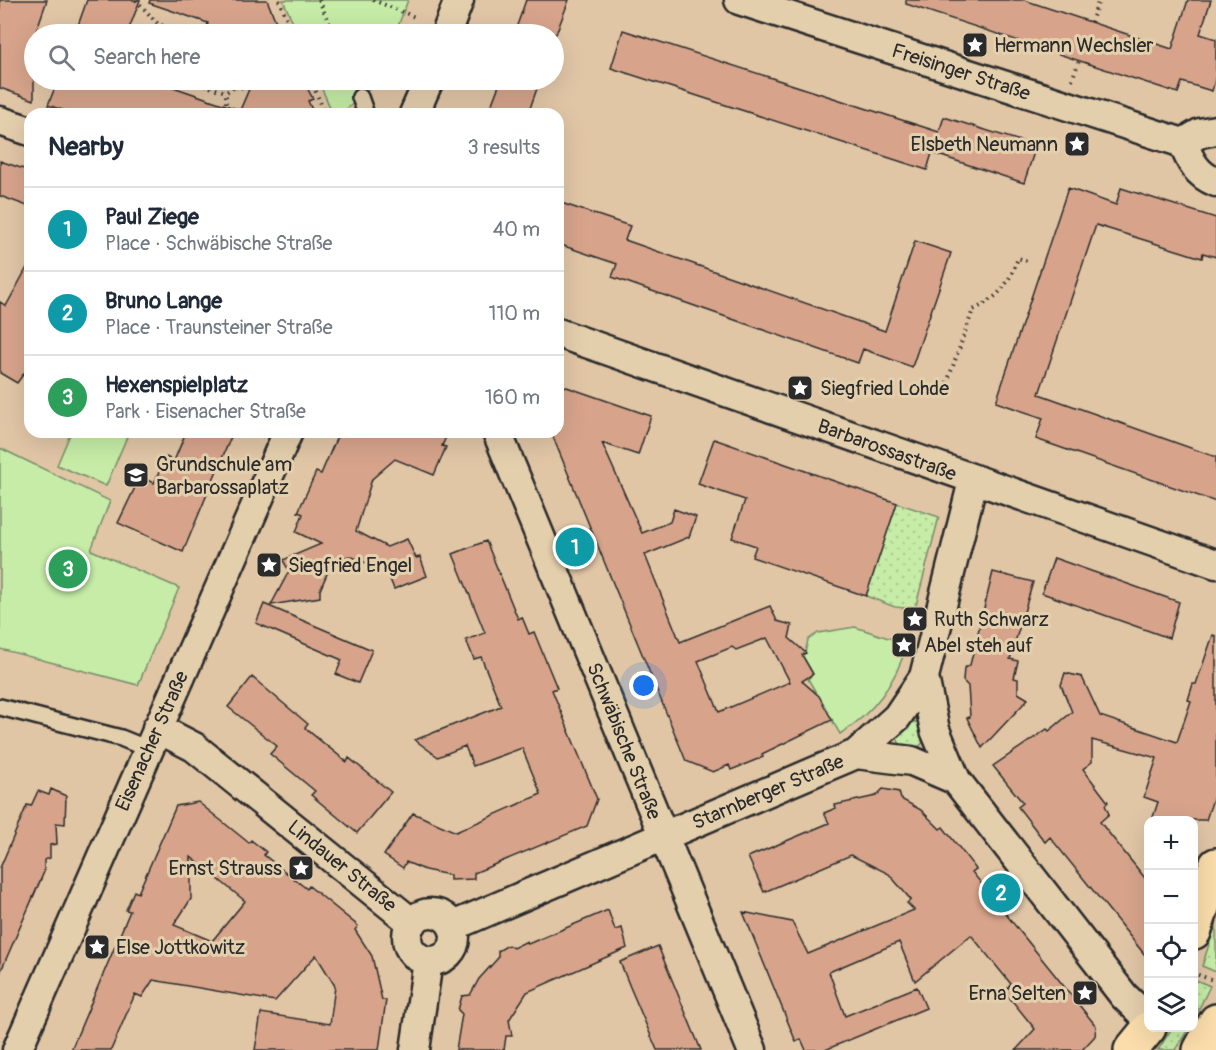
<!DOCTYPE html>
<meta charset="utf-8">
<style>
body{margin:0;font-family:Pangolin,sans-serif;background:#f2f2f3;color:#1f2937}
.controls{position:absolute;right:18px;bottom:18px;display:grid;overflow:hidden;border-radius:12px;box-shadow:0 6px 24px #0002}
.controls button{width:54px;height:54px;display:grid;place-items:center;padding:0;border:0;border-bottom:2px solid #e0e1e3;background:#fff;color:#1f2937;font:30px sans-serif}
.you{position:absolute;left:644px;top:686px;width:21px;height:21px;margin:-15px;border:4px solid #fff;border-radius:50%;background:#1a73e8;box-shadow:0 0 0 9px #1a73e833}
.badge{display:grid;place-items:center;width:39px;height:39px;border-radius:50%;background:#2b2b2b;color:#fff;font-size:20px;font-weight:700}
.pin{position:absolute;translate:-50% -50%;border:3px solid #fff;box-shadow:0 2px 6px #0006}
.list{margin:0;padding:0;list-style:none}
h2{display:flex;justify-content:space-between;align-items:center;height:78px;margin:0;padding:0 24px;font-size:26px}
h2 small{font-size:20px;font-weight:400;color:#747a83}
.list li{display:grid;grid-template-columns:39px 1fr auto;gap:18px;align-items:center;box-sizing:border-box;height:84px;padding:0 24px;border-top:2px solid #e0e1e3}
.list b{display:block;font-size:22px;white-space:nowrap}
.list p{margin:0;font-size:20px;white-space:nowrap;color:#747a83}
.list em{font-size:20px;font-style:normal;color:#747a83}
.icon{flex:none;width:33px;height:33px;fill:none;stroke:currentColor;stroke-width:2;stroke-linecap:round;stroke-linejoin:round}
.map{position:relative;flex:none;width:1216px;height:1050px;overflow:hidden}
.search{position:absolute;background:#fff;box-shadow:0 6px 24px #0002;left:24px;top:24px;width:540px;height:66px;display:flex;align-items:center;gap:15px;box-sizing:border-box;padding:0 21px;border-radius:33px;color:#747a83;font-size:22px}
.panel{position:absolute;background:#fff;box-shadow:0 6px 24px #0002;left:24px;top:108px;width:540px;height:330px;border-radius:18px}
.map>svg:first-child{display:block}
.grass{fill:url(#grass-dots);stroke:#788c69;stroke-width:1.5}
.park{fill:#c6eca7;stroke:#788c69;stroke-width:1.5}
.building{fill:#d7a48b;stroke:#2b2b2b;stroke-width:1.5;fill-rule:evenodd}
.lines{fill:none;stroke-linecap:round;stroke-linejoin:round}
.lane-casing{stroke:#2b2b2b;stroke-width:20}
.street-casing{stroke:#2b2b2b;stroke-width:33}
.primary-casing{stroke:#2b2b2b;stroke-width:38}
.path{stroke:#2b2b2b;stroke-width:4;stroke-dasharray:1.5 4.5;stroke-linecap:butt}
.lane{stroke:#e4cfad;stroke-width:15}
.street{stroke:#e4cfad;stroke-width:28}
.primary{stroke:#faddab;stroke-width:33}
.labels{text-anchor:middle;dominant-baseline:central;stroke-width:6;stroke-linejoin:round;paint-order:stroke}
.poi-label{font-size:20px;fill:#2b2b2b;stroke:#e4cfad;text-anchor:start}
.street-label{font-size:20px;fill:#2b2b2b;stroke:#e4cfad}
</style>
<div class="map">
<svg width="1216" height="1050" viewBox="0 0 1216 1050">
<defs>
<pattern id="grass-dots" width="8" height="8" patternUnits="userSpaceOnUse" patternTransform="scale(1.5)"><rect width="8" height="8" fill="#c6eca7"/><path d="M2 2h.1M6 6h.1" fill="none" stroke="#aacb90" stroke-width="1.8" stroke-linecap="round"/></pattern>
</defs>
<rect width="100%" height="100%" fill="#e1c6a6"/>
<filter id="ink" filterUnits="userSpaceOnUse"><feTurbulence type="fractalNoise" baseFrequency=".0167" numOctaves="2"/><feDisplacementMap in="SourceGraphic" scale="12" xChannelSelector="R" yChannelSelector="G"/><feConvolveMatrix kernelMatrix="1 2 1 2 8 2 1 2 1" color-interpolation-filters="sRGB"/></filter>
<g filter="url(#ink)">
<path class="grass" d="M897,503L939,517L915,609L895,607L866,596Z
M897 735a14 14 0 1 1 28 0a14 14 0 1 1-28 0Z
M1216,923V972L1202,966Z
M1196,980L1210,986L1194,1019V985Z
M1172,1028H1189L1175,1050H1158Z"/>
<path class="park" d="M283,0H408L395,34H298Z
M318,80H380L341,114H333Z
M71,432H129L106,486L57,465Z
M0,448L110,501L91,550L179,588L138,685L0,649Z
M855,627L907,644C896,683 875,712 840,734L808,679L813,674L802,655L805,653L808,640L818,633Z"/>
<path class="building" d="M0,0H47L30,49L34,45V100L0,88Z
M87,0H140L127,34H75Z
M150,0H267L281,34H229L207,27L208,23L149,3Z
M526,0H569L556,34H514Z
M906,0H1024L1172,49L1188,0H1211L1200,34L1216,39V76L1212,91L1182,82L1178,93L906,4Z
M623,30L939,132L944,117L1036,146L1024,183L932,153L927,170L611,68Z
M58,80H153L240,110L253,80H303L313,99L308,101L314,114H74L48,105Z
M501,80H540L528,114H488Z
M0,161L30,171V207L0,196Z
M1068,188L1116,205L1121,188L1216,218V257L1203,253L1202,258L1096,225L1039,394L1216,457V502L1036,439L1043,418L996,402Z
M558,202L630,226L625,240L885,331L915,241L951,253L912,367L863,349L858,363L612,277L617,264L558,244Z
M30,262V365L17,383L0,373V302L6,306Z
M558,384L651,416L638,455L602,443L642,533L670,522L674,509L696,517L689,537L645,555L680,642L770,606L777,621L792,625L789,638L806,653L802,655L813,674L802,681L819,696L832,720L762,754L763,757L731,770L729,765L713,772L686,761L551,432H558ZM767,638L790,682L719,712L698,661L732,647L736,650Z
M186,432H233L183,552L118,523L140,477L154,483L166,457L174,461Z
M339,432H434L446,437L442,446L446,447L434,475L395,459L372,479L356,531L387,547L407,539L416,558L420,557L427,576L394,589L387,572L350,556L333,560L320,590V597L271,605L289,571L283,560L321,544L296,532L303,514L298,512L316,472L321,474Z
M714,439L897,503L866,596L752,557L756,546L732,538L745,500L698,484Z
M486,541L518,619L522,617L529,634L534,632L557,688L552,690L597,799L587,826L474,873V879L450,880V875L425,870L406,862L403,868L384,855L413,813L456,832L541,794L522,748L473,766L465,746L438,757L415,740L501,706L481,657L474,659L466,640L485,633L453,554Z
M1054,558L1179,602L1169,638L1042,593Z
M993,572L1033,582L1010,659L1018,661L1014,678L1018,679V693L1028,699L982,748L967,718L970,717L968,686L963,681L964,668L970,665Z
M264,604L372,650L358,683L336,674L342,660L256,623Z
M1213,635L1216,636V790L1206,820H1152L1158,802L1144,797L1157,758L1092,740V762L1083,769L1108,802L1105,805L1109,814L1100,822L1149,883V960L1050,837L1045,842L1018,807L1023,803L993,766L1047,729L1049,731L1072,712L1061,685L1065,673L1082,677L1100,716L1177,742L1191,701L1188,700L1193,684H1196Z
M252,677L308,724L305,728L347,762L349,758L391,792L357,833L311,795L315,791L270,754L277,746L228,707Z
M51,789L66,796L65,824L56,823L57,844L50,845V858L44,860V872L0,973V868L27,805L31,806L38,791L49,795Z
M883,789L899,792L901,799L921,810L940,829L943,827L976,869L972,872L1096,1026L1095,1036L1082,1050H1016L1035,1029L1005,992L1011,984L971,935L915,981L899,942L829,972L845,1016L917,987L926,1008L825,1050H806L801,1039L796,1042L743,912L792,922L808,954L914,910L907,903L911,900L889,874L851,855L764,892L748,857L829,823L824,813L836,808L835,805L876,796Z
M198,802L249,843L251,840L266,852L264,855L307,889L309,886L358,926L355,930L372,956L382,1000H386L379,1050H255L261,1013L330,1024L335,986L316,955L275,1001L153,980L142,997L135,994L111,1050H71L130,911L126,910L134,891L138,893L176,806ZM191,857L245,901L212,941L174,925L191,899Z
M608,910L615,930L622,928L627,948L527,992L509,1020L512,1036H506L504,1050H456L462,1014L458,1010L462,996L470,995L479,979L498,958V951L508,945L513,948L527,941L528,944Z
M658,946L701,1050H657L630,987L620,962Z"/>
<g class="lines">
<g class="lane-casing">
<path id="lane" d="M360,97L366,114
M0,707L121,738L148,749"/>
</g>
<g class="street-casing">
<path id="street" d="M739,0L1183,143L1200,133L1216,130
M446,34L459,0
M414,114L429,80
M0,121L30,131
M1183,143C1190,161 1197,175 1216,182
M558,333L1216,564
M497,432L752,1050
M973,481L924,677L935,730L956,780L1124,996L1148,1019
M157,728L194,747L411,922
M856,754L912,761L956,780
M407 937a24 24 0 1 1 48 0a24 24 0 1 1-48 0Z
M453,926L856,754L897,717L924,677
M17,1050L288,432
M415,1050L428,961"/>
</g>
<g class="primary-casing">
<path id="primary" d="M1194,932L1216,865
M1131,1050L1149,1028
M1200,1050L1216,1021"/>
</g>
<path class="path" d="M136,0L158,24L187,34
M279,0L293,34
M319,0L334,34
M373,0L415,17
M1091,22L1099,0
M202,34L206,23
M187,80L226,92L235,87V80
M311,80L325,114
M1072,80L1079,61
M235,87L251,88
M226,109V92
M943,394L973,310C1000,297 1008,285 1018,258L1030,262
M1198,975L1213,980"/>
<use href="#lane" class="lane"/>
<use href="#street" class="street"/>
<use href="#primary" class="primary"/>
</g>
</g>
<defs>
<g id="sight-square" transform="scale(1.35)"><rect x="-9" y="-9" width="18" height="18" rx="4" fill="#2b2b2b" stroke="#e4cfad"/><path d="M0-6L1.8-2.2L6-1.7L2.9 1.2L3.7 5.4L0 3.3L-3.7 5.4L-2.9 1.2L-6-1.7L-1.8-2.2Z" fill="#fff"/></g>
<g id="school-square" transform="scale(1.35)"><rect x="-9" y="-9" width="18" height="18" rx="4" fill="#2b2b2b" stroke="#e4cfad"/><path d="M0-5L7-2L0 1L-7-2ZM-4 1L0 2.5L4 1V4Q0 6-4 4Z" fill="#fff"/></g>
</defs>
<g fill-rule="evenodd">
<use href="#sight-square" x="975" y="45"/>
<use href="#sight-square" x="1077" y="144"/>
<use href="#sight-square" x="800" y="388"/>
<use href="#school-square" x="136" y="475"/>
<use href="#sight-square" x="269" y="565"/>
<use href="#sight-square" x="915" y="619"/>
<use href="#sight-square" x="904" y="645"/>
<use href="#sight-square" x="301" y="868"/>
<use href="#sight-square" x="97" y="947"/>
<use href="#sight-square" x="1085" y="993"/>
</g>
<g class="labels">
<g class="poi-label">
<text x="994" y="45">Hermann Wechsler</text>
<text x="1058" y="144" text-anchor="end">Elsbeth Neumann</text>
<text x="820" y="388">Siegfried Lohde</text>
<text x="156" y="464">Grundschule am<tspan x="156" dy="23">Barbarossaplatz</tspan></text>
<text x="288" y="565">Siegfried Engel</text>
<text x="934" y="619">Ruth Schwarz</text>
<text x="924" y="645">Abel steh auf</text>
<text x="282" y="868" text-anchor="end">Ernst Strauss</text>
<text x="116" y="947">Else Jottkowitz</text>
<text x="1066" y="993" text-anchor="end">Erna Selten</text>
</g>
<g class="street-label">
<text transform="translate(961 72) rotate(18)">Freisinger Straße</text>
<text transform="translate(887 450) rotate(20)">Barbarossastraße</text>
<text transform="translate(152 741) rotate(-66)">Eisenacher Straße</text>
<text transform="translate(624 741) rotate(68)">Schwäbische Straße</text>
<text transform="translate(768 792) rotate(-23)">Starnberger Straße</text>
<text transform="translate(342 866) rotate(39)">Lindauer Straße</text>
</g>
</g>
</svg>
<div class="controls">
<button>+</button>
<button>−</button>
<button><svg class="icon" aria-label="locate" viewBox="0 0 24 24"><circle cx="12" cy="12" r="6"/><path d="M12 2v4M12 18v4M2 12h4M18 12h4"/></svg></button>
<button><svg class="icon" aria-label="layers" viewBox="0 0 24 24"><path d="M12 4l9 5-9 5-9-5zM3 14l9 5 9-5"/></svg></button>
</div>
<div class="you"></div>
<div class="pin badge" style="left:575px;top:547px;background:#0f9aa8">1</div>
<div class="pin badge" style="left:1001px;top:893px;background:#0f9aa8">2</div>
<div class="pin badge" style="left:68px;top:569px;background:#2e9e5b">3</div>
<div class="search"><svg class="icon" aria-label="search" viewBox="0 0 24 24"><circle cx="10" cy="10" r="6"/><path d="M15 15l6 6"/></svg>Search here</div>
<section class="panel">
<h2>Nearby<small>3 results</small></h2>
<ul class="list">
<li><span class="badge" style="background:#0f9aa8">1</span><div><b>Paul Ziege</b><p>Place · Schwäbische Straße</p></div><em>40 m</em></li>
<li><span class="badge" style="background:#0f9aa8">2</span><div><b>Bruno Lange</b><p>Place · Traunsteiner Straße</p></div><em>110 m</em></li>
<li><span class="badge" style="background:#2e9e5b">3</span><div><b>Hexenspielplatz</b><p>Park · Eisenacher Straße</p></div><em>160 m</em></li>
</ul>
</section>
</div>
